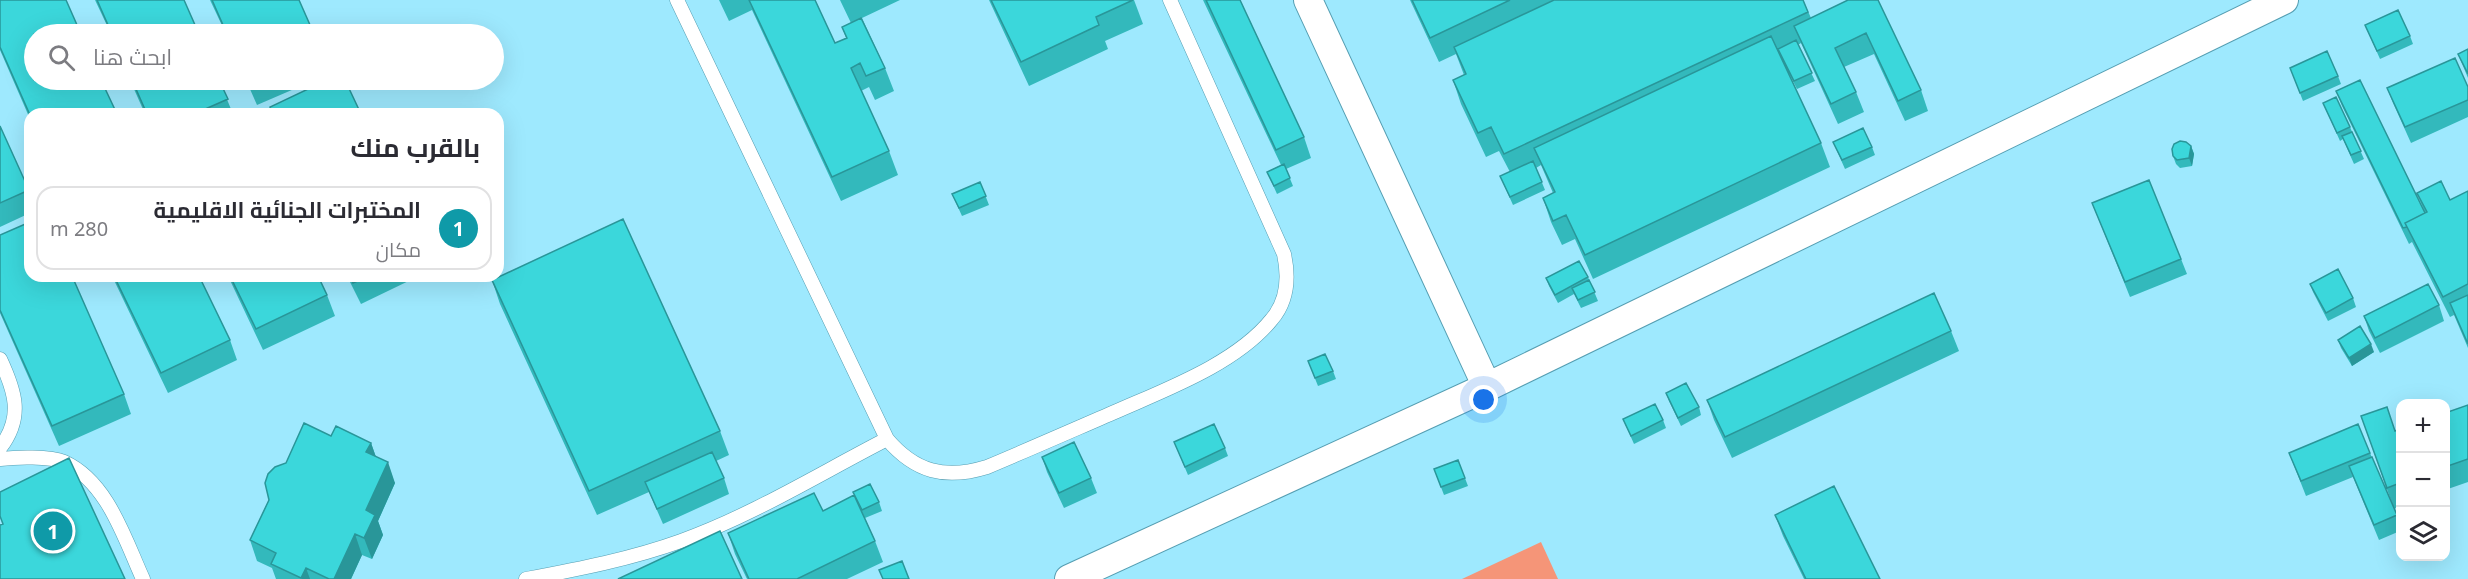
<!DOCTYPE html>
<html lang="ar">
<meta charset="utf-8">
<style>
body{margin:0;font-family:"Noto Sans",Cairo,sans-serif;background:#f7f7f7;color:#2b2b33;direction:rtl}
.controls{position:absolute;right:18px;bottom:18px;display:grid;overflow:hidden;border-radius:12px;box-shadow:0 6px 24px #0002}
.controls button{width:54px;height:54px;display:grid;place-items:center;padding:0;border:0;border-bottom:2px solid #e1e1e2;background:#fff;color:#2b2b33;font:30px sans-serif}
.you{position:absolute;left:1484px;top:400px;width:21px;height:21px;margin:-15px;border:4px solid #fff;border-radius:50%;background:#1a73e8;box-shadow:0 0 0 9px #1a73e833}
.badge{display:grid;place-items:center;width:39px;height:39px;border-radius:50%;background:#9c3512;color:#fff;font-size:20px;font-weight:700}
.pin{position:absolute;translate:-50% -50%;border:3px solid #fff;box-shadow:0 2px 6px #0006}
.list{margin:0;padding:0;list-style:none}
h2{display:flex;justify-content:space-between;align-items:center;height:78px;margin:0;padding:0 24px;font-size:26px}
h2 small{font-size:20px;font-weight:400;color:#7c7c81}
.list li{display:grid;grid-template-columns:39px 1fr auto;gap:18px;align-items:center;box-sizing:border-box;height:84px;margin:0 12px 12px;padding:0 12px;border:2px solid #e1e1e2;border-radius:18px}
.list b{display:block;font-size:22px;white-space:nowrap}
.list p{margin:0;font-size:20px;white-space:nowrap;color:#7c7c81}
.list em{font-size:20px;font-style:normal;color:#7c7c81}
.icon{flex:none;width:33px;height:33px;fill:none;stroke:currentColor;stroke-width:2;stroke-linecap:round;stroke-linejoin:round}
.map{position:relative;flex:none;width:2468px;height:579px;overflow:hidden;direction:ltr}
.search{position:absolute;background:#fff;box-shadow:0 6px 24px #0002;left:24px;top:24px;width:480px;height:66px;display:flex;align-items:center;gap:15px;box-sizing:border-box;padding:0 21px;border-radius:33px;color:#7c7c81;font-size:22px}
.panel{position:absolute;background:#fff;box-shadow:0 6px 24px #0002;left:24px;top:108px;width:480px;height:174px;border-radius:18px;direction:rtl}
.map>svg:first-child{display:block}
.green{fill:#f59578}
.lines{fill:none;stroke-linecap:round;stroke-linejoin:round}
.lane-casing{stroke:#559eb2;stroke-width:15}
.street-casing{stroke:#559eb2;stroke-width:30}
.lane{stroke:#fff;stroke-width:14}
.street{stroke:#fff;stroke-width:28}
.wall{fill:#33b9bc}
.shaded-wall{fill:#299699}
.building{fill:#3bd7db;stroke:#299699;stroke-width:1.5}
</style>
<div class="map">
<svg width="2468" height="579" viewBox="0 0 2468 579">
<rect width="100%" height="100%" fill="#9ee9fe"/>
<path class="green" d="M1541,542L1558,579H1462Z"/>
<g class="lines">
<g class="lane-casing">
<path id="lane" d="M677,0L887,439C915,472 945,480 987,467C1030,449 1073,430 1117,411C1167,389 1237,363 1272,319C1288,300 1289,277 1284,254L1170,0
M0,359C15,391 24,417 0,448
M0,459C16,457 50,456 64,462C108,482 125,540 143,579
M526,579C579,569 631,559 681,541C753,515 819,474 887,439"/>
</g>
<g class="street-casing">
<path id="street" d="M1308,0L1487,387
M1069,579L1487,387L2284,0"/>
</g>
<use href="#lane" class="lane"/>
<use href="#street" class="street"/>
</g>
<path class="wall" d="M0,0L30,114V119L0,50Z
M95,0H184L199,34H111Z
M210,0H299L314,34H226Z
M719,0H815L835,43L846,38L842,27L851,23L840,0H900L862,18L885,68L894,91L875,100L869,87L861,91L889,151L898,175L841,201L752,10L729,21Z
M989,0H1134L1143,24L1105,41L1108,49L1029,86Z
M1203,0H1240L1304,137L1311,158L1286,169L1293,186L1277,194L1267,172L1281,165Z
M1410,0H1803L1811,18L1848,0L1921,90L1928,111L1905,121L1874,54L1844,67L1856,92L1864,112L1838,124L1801,43L1798,45L1815,81L1797,89L1779,54L1821,143L1830,167L1593,279L1575,239L1562,245L1551,222L1543,198L1553,193L1541,165L1536,168L1545,190L1513,205L1500,176L1510,172L1499,151L1486,157L1461,104L1453,80L1464,75L1456,54L1439,62Z
M2365,25L2410,36L2413,44L2380,59Z
M2468,49V78L2458,54Z
M2290,68L2338,76L2341,84L2303,101Z
M130,80H219L233,114H145Z
M246,80H315L257,105Z
M2468,87V117L2411,143L2393,103L2387,88Z
M2336,91L2425,213L2417,193L2450,200L2468,191V348L2454,315L2450,317L2412,242L2409,244L2342,106Z
M2323,103L2350,127L2364,159L2354,164L2343,139L2340,141Z
M0,126L30,194V213L0,227Z
M1833,142L1872,147L1875,155L1845,169Z
M2191,146L2194,154L2192,166L2180,168L2176,164L2173,156Z
M980,182L989,205L962,216L952,194Z
M2092,203L2181,259L2187,274L2130,297Z
M0,235L124,394L131,414L59,446L0,313Z
M112,276H199L230,340L237,360L168,393Z
M228,276H318L327,295L335,316L263,350Z
M347,276H419L361,304Z
M1588,277L1598,301L1581,308L1574,294L1558,303L1549,286L1546,278Z
M492,280L720,431L729,455L716,461L724,478L729,494L663,524L649,492L597,515L500,304Z
M2310,284L2353,298L2356,307L2328,321L2313,292Z
M2439,305L2444,321L2380,353L2369,331L2364,316Z
M1951,331L1959,351L1732,458L1714,420L1707,400Z
M2338,340L2374,352L2352,366L2341,348Z
M1308,361L1333,371L1336,379L1318,386Z
M1666,393L1699,407L1701,415L1681,426L1669,401Z
M2468,405V482L2445,490V413Z
M2361,416L2395,431L2400,429V506L2394,509Z
M1623,419L1663,420L1666,428L1634,444Z
M331,436L371,443L376,457L395,483L378,521L383,535L372,559L362,555L351,579H276L272,568L257,561L250,540L286,463Z
M1174,442L1225,448L1228,456L1188,475Z
M2289,453H2370L2397,515L2400,526V531L2379,540L2353,477L2306,496Z
M1042,457L1091,478L1097,493L1064,508L1047,472Z
M1458,460L1468,486L1444,495L1434,469Z
M879,502L882,511L865,518L875,541L883,562L847,579H747L735,554L728,533L823,511Z
M1775,515L1880,579H1804L1783,536Z"/>
<path class="shaded-wall" d="M2191,146L2194,154L2192,166L2189,158Z
M2371,344L2374,352L2352,366L2349,358Z
M371,443L378,463L366,452Z
M388,462L395,483L378,521L383,535L372,559L364,538L366,510Z
M355,534L362,555L351,579H334Z
M306,568L310,579H302L301,578Z"/>
<path class="building" d="M0,0H66L81,34H34V80H101L117,114H30V115L0,47Z
M97,0H184L199,34H112Z
M212,0H299L314,34H227Z
M749,0H815L835,43L847,38L842,27L861,18L885,68L866,76L860,63L851,68L889,151L832,177Z
M991,0H1133L1096,17L1099,25L1021,62Z
M1206,0H1240L1304,137L1276,150Z
M1412,0H1510L1430,38Z
M1554,0H1803L1808,12L1504,154L1491,127L1478,133L1453,80L1466,74L1454,47Z
M1848,0H1878L1921,90L1898,101L1866,33L1835,48L1856,92L1831,104L1794,26Z
M2398,10L2410,36L2377,51L2365,25Z
M1771,36L1821,143L1585,255L1566,215L1553,221L1543,198L1555,192L1534,148Z
M1796,40L1812,73L1794,81L1778,49Z
M2468,49V74L2458,54Z
M2327,51L2338,76L2300,93L2290,68Z
M2455,58L2468,87V100L2405,127L2387,88Z
M132,80H219L228,99L194,114H147Z
M247,80H261L250,85Z
M327,80H345L361,114H273L270,107Z
M2360,80L2425,213L2405,223L2407,227L2403,228L2336,91Z
M2336,97L2350,127L2337,133L2323,103Z
M0,126L29,190L0,203Z
M1863,128L1872,147L1842,160L1833,142Z
M2352,132L2361,151L2351,155L2342,136Z
M2180,141L2186,142L2191,146L2189,158L2177,160L2173,156L2172,149L2174,144Z
M1533,161L1542,182L1510,197L1500,176Z
M1284,164L1290,178L1274,186L1267,172Z
M2149,180L2181,259L2125,282L2092,203Z
M2441,181L2450,200L2468,191V284L2443,297L2405,223L2427,212L2417,193Z
M980,182L986,196L959,208L952,194Z
M623,219L720,431L589,491L492,280Z
M30,222V276H72L124,394L52,426L0,310V235Z
M1579,261L1588,277L1555,295L1546,278Z
M2338,269L2353,298L2326,313L2310,284Z
M114,276H199L230,340L161,373Z
M230,276H318L327,295L256,329Z
M350,276H369L353,283Z
M1589,280L1595,292L1578,300L1572,288Z
M2428,284L2439,305L2375,338L2364,316Z
M1934,293L1951,331L1725,437L1707,400Z
M2468,295V344L2450,303Z
M2360,326L2371,344L2349,358L2338,340Z
M1325,354L1333,371L1315,378L1308,361Z
M1686,383L1699,407L1678,418L1666,393Z
M2433,401L2434,404H2426Z
M1655,404L1663,420L1631,436L1623,419Z
M2468,405V459L2445,467V413Z
M2387,407L2395,431L2400,429V483L2387,488L2361,416Z
M304,423L331,436L336,426L371,443L366,452L388,462L366,510L375,515L364,538L355,534L334,579H329L306,568L301,578L271,564L276,553L250,540L269,500L265,483L268,474L275,467L286,463Z
M1214,424L1225,448L1185,467L1174,442Z
M2358,424L2370,453L2301,481L2289,453Z
M1074,442L1091,478L1059,493L1042,457Z
M712,452L724,478L657,509L645,482Z
M2372,457L2397,515L2374,525L2349,466Z
M69,458L125,579H0V525L3,524L0,516V492Z
M1458,460L1465,478L1441,487L1434,469Z
M870,484L879,502L862,510L853,492Z
M1834,486L1880,579H1806L1775,515Z
M814,493L823,511L854,495L875,541L797,579H749L728,533Z
M720,531L742,579H618Z
M902,561L909,579H883L879,570Z"/>
</svg>
<div class="controls">
<button>+</button>
<button>−</button>
<button><svg class="icon" aria-label="layers" viewBox="0 0 24 24"><path d="M12 4l9 5-9 5-9-5zM3 14l9 5 9-5"/></svg></button>
</div>
<div class="you"></div>
<div class="pin badge" style="left:53px;top:531px;background:#0f9aa8">1</div>
<div class="search"><svg class="icon" aria-label="search" viewBox="0 0 24 24"><circle cx="10" cy="10" r="6"/><path d="M15 15l6 6"/></svg>ابحث هنا</div>
<section class="panel">
<h2>بالقرب منك<small></small></h2>
<ul class="list">
<li><span class="badge" style="background:#0f9aa8">1</span><div><b>المختبرات الجنائية الاقليمية</b><p>مكان</p></div><em>280 m</em></li>
</ul>
</section>
</div>
